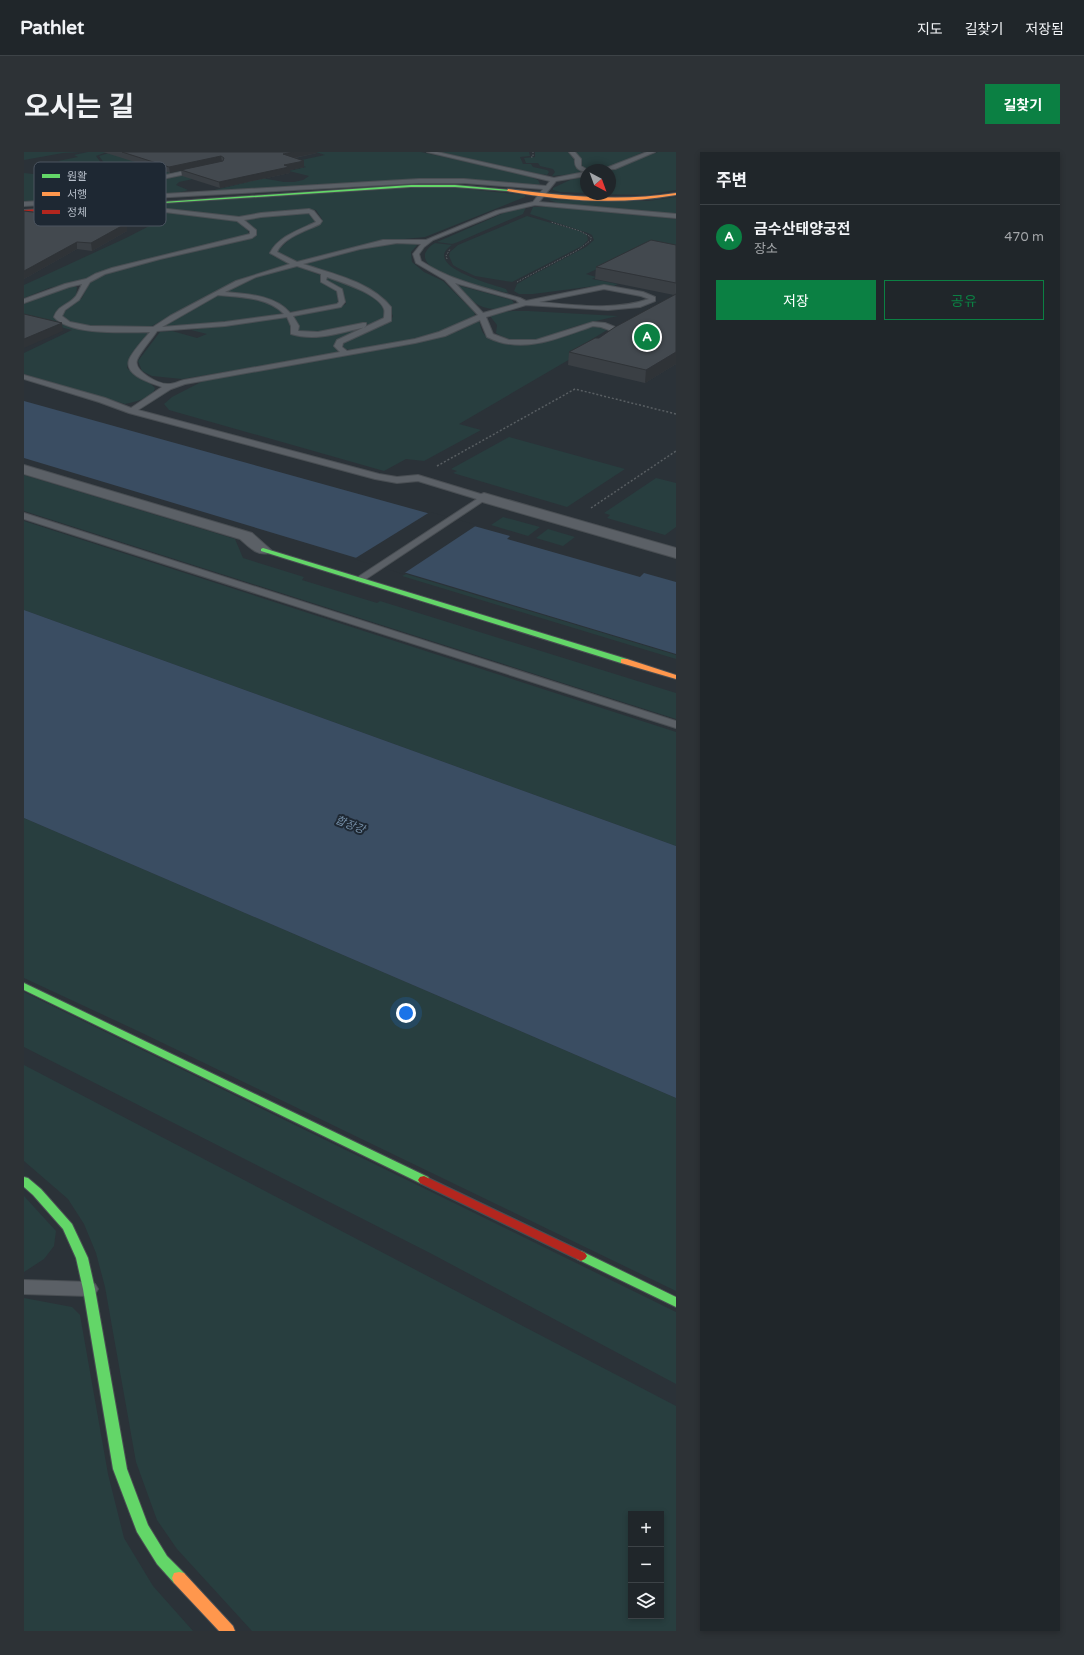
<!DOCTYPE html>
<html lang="ko">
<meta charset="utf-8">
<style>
body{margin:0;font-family:"Varela Round","Noto Sans KR",sans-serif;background:#2d3236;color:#f1f3f6}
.controls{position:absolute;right:12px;bottom:12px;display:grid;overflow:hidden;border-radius:0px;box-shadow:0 2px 6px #0003}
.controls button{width:36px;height:36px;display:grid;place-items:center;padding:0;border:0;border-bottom:1px solid #3d4347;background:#20262a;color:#f1f3f6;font:20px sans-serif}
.compass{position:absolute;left:556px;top:12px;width:36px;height:36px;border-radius:50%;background:#20262a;box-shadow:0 2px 6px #0003;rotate:139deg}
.you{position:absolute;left:382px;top:861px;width:14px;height:14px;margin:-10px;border:3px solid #fff;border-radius:50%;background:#1a73e8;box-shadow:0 0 0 6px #1a73e833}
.badge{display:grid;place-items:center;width:26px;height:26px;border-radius:50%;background:#0b8043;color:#fff;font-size:13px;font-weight:700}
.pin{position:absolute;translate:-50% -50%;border:2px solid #fff;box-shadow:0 1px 4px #0006}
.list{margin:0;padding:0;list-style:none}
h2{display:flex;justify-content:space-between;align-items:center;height:52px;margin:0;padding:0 16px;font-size:17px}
h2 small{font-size:13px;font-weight:400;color:#a2a5a8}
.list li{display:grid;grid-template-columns:26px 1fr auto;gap:12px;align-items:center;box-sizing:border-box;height:64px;padding:0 16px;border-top:1px solid #3d4347}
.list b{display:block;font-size:15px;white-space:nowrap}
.list p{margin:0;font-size:13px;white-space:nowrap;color:#a2a5a8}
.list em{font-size:13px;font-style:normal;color:#a2a5a8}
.actions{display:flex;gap:8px;padding:12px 16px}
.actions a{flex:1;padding:9px 0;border:1px solid #0b8043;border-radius:0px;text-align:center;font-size:14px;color:#0b8043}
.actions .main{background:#0b8043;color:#fff}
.icon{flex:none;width:22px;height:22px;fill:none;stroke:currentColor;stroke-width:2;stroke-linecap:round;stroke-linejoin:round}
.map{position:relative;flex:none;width:652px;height:1479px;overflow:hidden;border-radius:0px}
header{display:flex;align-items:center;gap:24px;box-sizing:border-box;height:56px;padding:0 20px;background:#20262a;border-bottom:1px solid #3d4347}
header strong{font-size:19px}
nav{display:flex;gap:22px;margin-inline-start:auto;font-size:14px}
.intro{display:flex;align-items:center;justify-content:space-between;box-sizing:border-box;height:96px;padding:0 24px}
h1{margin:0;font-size:28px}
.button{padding:10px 18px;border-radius:0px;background:#0b8043;color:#fff;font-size:14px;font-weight:700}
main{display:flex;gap:24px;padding:0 24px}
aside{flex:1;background:#20262a;border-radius:0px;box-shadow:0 2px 6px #0003}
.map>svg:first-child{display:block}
.green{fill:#283e3f;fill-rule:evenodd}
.water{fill:#3a4d62}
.pier{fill:#2b3238}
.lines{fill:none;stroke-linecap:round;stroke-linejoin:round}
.lane-casing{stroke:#494e53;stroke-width:2}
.street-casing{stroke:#494e53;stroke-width:2}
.fast-casing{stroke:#494e53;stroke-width:2}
.slow-casing{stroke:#494e53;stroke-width:2}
.jam-casing{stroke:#494e53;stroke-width:2}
.path-far1{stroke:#595f63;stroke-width:1;stroke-dasharray:1.5 1.5;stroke-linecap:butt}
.path{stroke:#595f63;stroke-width:1.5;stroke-dasharray:2 2;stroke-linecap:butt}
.lane{fill:#5b6066;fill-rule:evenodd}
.street{fill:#5b6066;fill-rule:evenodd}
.fast{fill:#63d668;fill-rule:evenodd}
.slow{fill:#ff974d;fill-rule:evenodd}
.jam{fill:#b3261e;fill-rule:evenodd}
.wall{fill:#3a3f44}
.shaded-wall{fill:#2f3337}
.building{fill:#43494f;stroke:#2f3337}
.labels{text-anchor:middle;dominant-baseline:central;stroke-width:4;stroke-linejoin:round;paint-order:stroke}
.water-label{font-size:11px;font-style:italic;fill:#7791aa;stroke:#1e2833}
.key{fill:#1e2833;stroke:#4c5560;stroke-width:1}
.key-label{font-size:11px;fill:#b6bec9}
</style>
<header>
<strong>Pathlet</strong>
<nav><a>지도</a><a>길찾기</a><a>저장됨</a></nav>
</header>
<div class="intro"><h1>오시는 길</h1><a class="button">길찾기</a></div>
<main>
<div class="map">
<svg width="652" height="1479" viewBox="0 0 652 1479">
<rect width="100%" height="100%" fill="#2b3238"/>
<path class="green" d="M0,0H58L39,1L0,8Z
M64,0H83L72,4L86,23L79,24L34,9L54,5L50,3Z
M88,0L133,7L114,11L125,15L146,11L152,13L95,25L88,22L75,4Z
M292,0H397L502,23L514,28L516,32L509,34L442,29L182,40L224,30L197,21L155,30L152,33L164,38C155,43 99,46 90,42V40L95,37L192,16H205L243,27L260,30H270L279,28L285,24L265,19L282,15L268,10L301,3Z
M416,0H505L506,4L496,5L499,12H507L509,15L523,18L525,20L523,23L516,22Z
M511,0H544L550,7C550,16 555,18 562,21L528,24L531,20L529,17L516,14L514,11H502L500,6L511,5Z
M550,0H619C608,5 566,27 557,15C554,11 552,4 550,0Z
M634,0H652V38L623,43L572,42H586V18Z
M196,9L193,12L80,35L75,45L70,46L0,50V21L46,26L82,25H87V27L172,10Z
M562,24V41L536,40L529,38V36L546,28Z
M422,35L501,43V45L401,85L359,89L273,111L253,101V99L267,86L298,71V67L292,58L281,57L212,66L113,53L389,36Z
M652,45V62H648L537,52L525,48L624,49Z
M101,54L212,68C219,72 224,75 225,83L89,116L61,128L25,136L0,146V133L102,86L135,69L116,67L48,68L5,62Z
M502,55L499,62L434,90L428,92L413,90L482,60Z
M509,55H531L652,67V103L613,99L562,122L572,125L568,127L594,132L590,134L578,133L509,142H495L490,139L493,132L505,125L562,95L570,88L568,83L564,81L506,62Z
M285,60L286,64L292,69L291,71L262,85L246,99L249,104L268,112L228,124L203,134L128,174L119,176H73L48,171L38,165L37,162L58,146L63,136L67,130L76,125L93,118L154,102L228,86L232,83V78L221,67Z
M503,64L555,79L563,83L564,88L558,94L488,130L451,124L434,116L429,113L425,104L426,100L434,93Z
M374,90L394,92L387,100L388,110L400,120L419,129L451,161L450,164L415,181L389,188L329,198L321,197L318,193L324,187L367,168L369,164C358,133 307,123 279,113L337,96Z
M411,91L428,93C396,114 471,133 482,137L484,141C468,137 397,124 401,102C402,98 407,93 411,91Z
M272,114L296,123L297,130L313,139L314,152L266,160C249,144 222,144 199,140L232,125Z
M302,125C318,128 356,140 361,158C361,160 361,164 361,167L351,171L285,182L273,179L274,171L268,164L269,163L316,155L322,152L318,138L302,130Z
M433,133L488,148L490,151C467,165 448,153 433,133Z
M48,134L53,135L52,146L31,161L30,166L42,172L121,180L124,181L105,207L103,216C111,224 124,227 131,236C129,246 110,250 101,252L0,222V201L48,178L0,166V152L41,135Z
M196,142C217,145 243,145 259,161L189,173L139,176L151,166Z
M489,159H504L594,164C580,167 566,170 552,174C526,183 498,198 472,181L473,173L466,164L476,160Z
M261,164L267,174V180C288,192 323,173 347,173L311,194L314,201L158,227L128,224L118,219L114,209L136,180L148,179L173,186L183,182L167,178Z
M455,168C458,184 461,185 476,190C498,195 517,192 537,185C552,179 566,172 582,176L583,178L565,189L553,203L435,272L457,278L400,309L382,307L360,319L145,258L140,252L148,245L179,229L387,192L435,179Z
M485,285L601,317L543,355L429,321L433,319L427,317Z
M0,323L211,387L219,406L280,425L278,428L353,451L356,449L652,541V567L0,359Z
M632,326L652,331V375L641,383L583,366L586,363L580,361Z
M479,365L516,375L504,384L467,373Z
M0,369L652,580V694L0,458Z
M524,377L551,385L539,394L512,386Z
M382,422L652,503V507L378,424Z
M0,666L652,946V1139L116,880L0,826Z
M0,840L652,1160V1232L406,1101L0,895Z
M0,913L652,1254V1479H228L153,1397L133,1368L112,1310L81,1135L72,1101L60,1072L44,1047L0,1009ZM607,1362H637V1464H607Z
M0,1044L32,1079L30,1094L20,1107L0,1120Z
M0,1146L48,1155L56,1163L84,1322L100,1386L129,1434L169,1479H0Z"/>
<path class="water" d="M0,249L486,384L483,387L616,425L620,421L652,430V502L0,306Z
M0,458L652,694V946L0,666Z"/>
<path class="pier" d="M406,360L453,373L379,422L330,407Z"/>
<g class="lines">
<g class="lane-casing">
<path id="lane" d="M403,0H413L530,26L561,20C554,18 550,15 551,7L545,0H551L557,7V14L564,18H562V24L532,29L515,50L652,62V66L511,53L476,61L409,88L400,95L395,102L397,109C427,129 462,136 496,146L502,149L580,133L619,140L631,145V149L616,155L584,158L502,153L462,165L469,182L485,188H512L569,170L581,171L596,177V181L587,188H581L580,186L588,179L577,175L569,174C534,186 499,203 463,185L456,168L421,184L391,191L161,232L147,237L114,258L355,322L373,325L394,323L463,344L464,346L339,429H333L331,427L453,347L394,329L373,331L351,327L105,261L75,250L0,227V223L81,246L107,256L138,235C128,231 100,224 105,208C108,200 120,187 126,180C102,180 47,184 30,165C34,153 45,153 52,144C54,141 56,136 58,132L45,135L0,151V147L41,132L62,127L71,122L88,116L226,82V79L213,69L101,55L98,53L99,52L215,65L237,61L285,57L290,59L298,69L296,72C282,79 260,85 253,100L273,110L359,88H402L472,59L509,50L519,37L440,31H395L92,48L94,52L91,54L86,49L0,54V50L84,45L81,40L87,35L174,16L177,18L176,19L91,37L87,40L90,45L395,27H440L522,34L526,29ZM285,61L292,70C275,78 255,84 246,101L266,112L212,129L146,164L129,175L66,174L46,170L38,164L41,158L55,148L66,130L81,122L136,107L228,86L232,83V78L220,68L237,65ZM373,91L397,92L389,102L392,111L421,128L454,163L415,180L391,187L323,199L318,195L319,191L367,169V155C347,130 309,122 279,112L336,97ZM273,114L297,122V130L313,139L315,150L313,152L266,161C251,143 222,142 201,140L232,125ZM303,125C317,130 355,142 360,157C361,159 360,163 360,166L313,188L310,194L316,200L160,228C155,229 150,232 145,232C135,233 109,219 113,208C116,200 128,187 133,179L201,174L263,165L267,174V182C292,190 318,180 342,175V171H339L294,180L274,179L275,174L269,164L317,155L321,150L318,137L302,128ZM431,131L492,148L495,151L459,161ZM580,137L617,144L625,147C590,159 552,153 515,150ZM194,143C215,145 244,145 260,162L201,170L138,175Z
M623,0H631L591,17L577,18Z
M0,361L652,569V576L0,367Z
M0,1128L65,1130L71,1132L74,1137L71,1142L65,1144L0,1142Z"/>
</g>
<g class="street-casing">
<path id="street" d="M0,313L228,381L247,398L245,401C233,404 225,395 216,387L0,322Z
M460,341L652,396V406L455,349L452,346L455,343Z"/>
</g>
<g class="fast-casing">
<path id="fast" d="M387,33H431L486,38L484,39L431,35H387L140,51L138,50Z
M239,396L603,507L604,509L600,511H597L237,399V397Z
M0,831L404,1025L406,1028L404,1031L400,1032L396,1031L0,838Z
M0,1025L4,1026L17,1037L48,1072L64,1106L71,1137L103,1317L124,1373L143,1404L160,1421L162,1426L160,1431L155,1432L150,1431L133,1412L113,1380L89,1317L59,1137L52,1106L39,1077L9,1043L0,1035Z
M557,1099L652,1145V1155L553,1107L551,1104L553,1101Z"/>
</g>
<g class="slow-casing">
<path id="slow" d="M484,37C541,44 595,50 652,41V43C596,53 538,49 483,39Z
M597,507H603L652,523V527L597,511Z
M155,1420L160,1421L209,1474L211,1479H195L150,1431L148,1426L150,1421Z"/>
</g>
<g class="jam-casing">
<path id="jam" d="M141,49L140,51L0,60V58Z
M400,1024L561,1101L563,1104L561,1107L557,1109L553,1107L396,1031L394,1028L396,1025Z"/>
</g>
<path class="path-far1" d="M507,5H509V0
M423,107L422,104L426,97
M493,130L554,98L567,88V85L556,79L527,70"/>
<path class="path" d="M413,314L551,237L652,262
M567,356L652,299"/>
<use href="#lane" class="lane"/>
<use href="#street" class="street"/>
<use href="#fast" class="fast"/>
<use href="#slow" class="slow"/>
<use href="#jam" class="jam"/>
</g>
<path class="wall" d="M79,0H293V1L271,6L280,15L266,18V21L196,36L158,24L157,18L146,21Z
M0,59L103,71V79L68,99L53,97L0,127Z
M652,93V212L621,231L544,213L545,200L575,186L650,143L571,127L572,115Z"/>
<path class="shaded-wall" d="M270,0H293V1L259,8V2Z
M197,4L198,10L146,21L145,15Z
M280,9V15L266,18V21L196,36L195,30L260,13Z
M103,71V79L68,99L67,91Z
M53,90V97L0,127V119Z
M38,171L39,179L0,196V187Z
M652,200V212L621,231L622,218Z"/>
<path class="building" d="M98,0H270L259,2L280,9L260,13L265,15L195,30L157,18L199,9L200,6L197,4L145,15Z
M0,59L103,71L67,91L53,90L0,119Z
M627,88L652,93V131L572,115Z
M652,142V200L622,218L545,200L571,186H575L591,175Z
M0,162L38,171L0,187Z"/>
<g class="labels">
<g class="water-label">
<text transform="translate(326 673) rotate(21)">합장강</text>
</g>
</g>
<rect x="10" y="10" width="132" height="64" rx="6" class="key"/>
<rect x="18" y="22" width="18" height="4" fill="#63d668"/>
<rect x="18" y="40" width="18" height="4" fill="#ff974d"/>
<rect x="18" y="58" width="18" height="4" fill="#b3261e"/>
<g class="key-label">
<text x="43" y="28">원활</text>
<text x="43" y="46">서행</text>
<text x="43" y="64">정체</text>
</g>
</svg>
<div class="controls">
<button>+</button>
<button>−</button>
<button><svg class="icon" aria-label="layers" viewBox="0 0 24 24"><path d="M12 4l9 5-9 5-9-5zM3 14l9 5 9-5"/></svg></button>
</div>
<svg class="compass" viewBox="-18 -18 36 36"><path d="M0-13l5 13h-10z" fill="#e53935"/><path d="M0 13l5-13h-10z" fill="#a2a5a8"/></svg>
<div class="you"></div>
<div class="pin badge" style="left:623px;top:185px">A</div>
</div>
<aside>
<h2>주변<small></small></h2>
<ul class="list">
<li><span class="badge">A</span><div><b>금수산태양궁전</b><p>장소</p></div><em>470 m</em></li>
</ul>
<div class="actions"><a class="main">저장</a><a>공유</a></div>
</aside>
</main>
